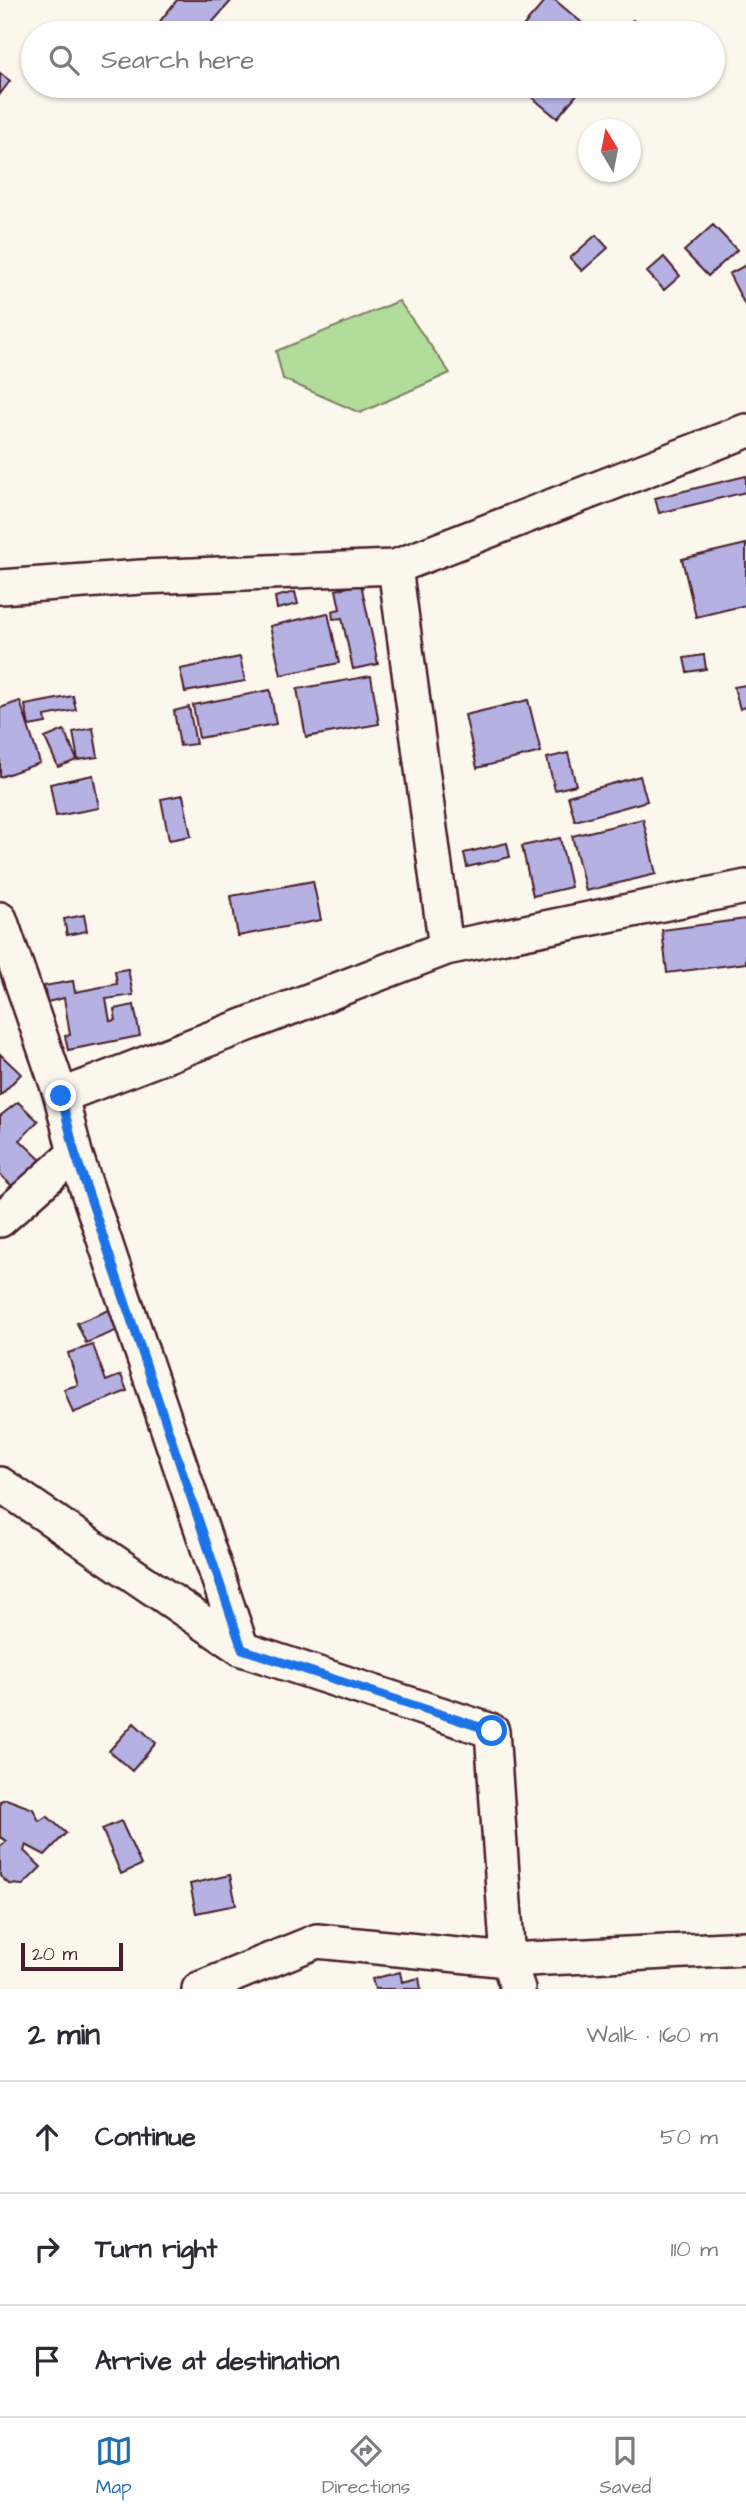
<!DOCTYPE html>
<meta charset="utf-8">
<style>
body{margin:0;font-family:"Architects Daughter",sans-serif;background:#f2f2f3;color:#2b2b33}
.compass{position:absolute;left:578px;top:119px;width:63px;height:63px;border-radius:50%;background:#fff;box-shadow:0 2px 5px #0004;rotate:350deg}
.scale{position:absolute;left:21px;bottom:18px;width:102px;box-sizing:border-box;padding-left:7px;border:4px solid #4a1f2b;border-top:0;font-size:19px;line-height:24px;white-space:nowrap;color:#4a1f2b;-webkit-text-stroke:5px #fbf7ec;paint-order:stroke}
.stop{position:absolute;width:21px;height:21px;margin:-16px;border:5px solid #1a73e8;border-radius:50%;background:#fff}
.stop.end{background:#1a73e8;border-color:#fff;box-shadow:0 2px 7px #0008}
.list{margin:0;padding:0;list-style:none}
h2{display:flex;justify-content:space-between;align-items:center;height:91px;margin:0;padding:0 28px;font-size:30px}
h2 small{font-size:23px;font-weight:400;color:#7c7c81}
.list li{display:grid;grid-template-columns:46px 1fr auto;gap:21px;align-items:center;box-sizing:border-box;height:112px;padding:0 28px;border-top:2px solid #e1e1e2}
.list b{display:block;font-size:26px;white-space:nowrap}
.list em{font-size:23px;font-style:normal;color:#7c7c81}
.icon{flex:none;width:38px;height:38px;fill:none;stroke:currentColor;stroke-width:2;stroke-linecap:round;stroke-linejoin:round}
.map{position:relative;flex:none;width:746px;height:1989px;overflow:hidden}
.search{position:absolute;background:#fff;box-shadow:0 2px 5px #0004;left:21px;right:21px;top:21px;height:77px;display:flex;align-items:center;gap:18px;box-sizing:border-box;padding:0 24px;border-radius:38px;color:#7c7c81;font-size:26px}
.sheet{height:427px;background:#fff}
nav{display:flex;justify-content:space-around;align-items:center;box-sizing:border-box;height:98px;border-top:2px solid #e1e1e2;background:#fff;font-size:19px;color:#7c7c81}
nav a{display:grid;justify-items:center;gap:4px}
nav .on{color:#1f6fb2}
.map>svg:first-child{display:block}
.green{fill:#b1dc99;stroke:#7e7e62;stroke-width:2}
.building{fill:#b5b1e3;stroke:#4a1f2b;stroke-width:2}
.lines{fill:none;stroke-linecap:round;stroke-linejoin:round}
.minor-casing{stroke:#4a1f2b;stroke-width:38}
.minor{stroke:#fbf7ec;stroke-width:33}
.route{stroke:#1a73e8;stroke-width:9}
</style>
<div class="map">
<svg width="746" height="1989" viewBox="0 0 746 1989">
<rect width="100%" height="100%" fill="#fbf7ec"/>
<filter id="ink" filterUnits="userSpaceOnUse"><feTurbulence type="fractalNoise" baseFrequency=".0143" numOctaves="2"/><feDisplacementMap in="SourceGraphic" scale="14" xChannelSelector="R" yChannelSelector="G"/><feConvolveMatrix kernelMatrix="1 2 1 2 8 2 1 2 1" color-interpolation-filters="sRGB"/></filter>
<g filter="url(#ink)">
<path class="green" d="M399,301L450,373L360,413L283,379L276,351Z"/>
<path class="building" d="M177,0H232L203,33H175L160,21Z
M546,0H555L594,33H517Z
M633,20L646,32L645,33H622Z
M0,73L10,81L0,94Z
M518,86H584L557,118Z
M713,225L737,250L708,276L684,251Z
M596,235L608,248L582,271L570,258Z
M664,257L680,276L664,290L647,272Z
M746,265V307L729,274Z
M746,476V492L659,513L655,498Z
M746,544V605L696,617L682,559Z
M361,584L378,664L353,669L342,618L333,619L332,611L340,609L336,590Z
M295,592L298,604L277,609L275,597Z
M328,613L339,663L281,675L270,626Z
M704,655L706,669L687,672L684,658Z
M240,657L245,681L185,692L180,669Z
M371,676L379,724L306,737L297,689Z
M746,685V707L740,709L734,687Z
M270,690L276,724L199,738L193,705Z
M73,696L76,710L45,716L46,723L29,726L25,705Z
M528,700L541,752L477,768L465,715Z
M20,701L40,763L0,777V708Z
M189,707L196,744L180,746L174,711Z
M93,728L98,757L78,760L73,732Z
M64,730L77,760L58,767L45,738Z
M568,753L576,785L555,790L547,758Z
M93,775L99,808L56,816L50,784Z
M640,776L647,801L575,821L568,796Z
M183,795L191,836L169,840L161,799Z
M643,819L656,874L586,891L572,836Z
M560,838L571,887L533,896L522,846Z
M507,843L510,857L467,867L464,853Z
M313,881L321,920L238,936L231,896Z
M84,915L87,931L67,935L64,919Z
M746,919V963L667,973L662,930Z
M128,969L133,995L106,999L110,1021L116,1020L114,1009L134,1005L140,1036L68,1050L65,1036L70,1035L64,998L47,1002L44,986L73,981L75,992L117,984L115,971Z
M0,1054L21,1074L0,1096Z
M18,1102L38,1121L20,1140L47,1166L21,1194L0,1175V1116Z
M109,1310L118,1330L86,1343L77,1323Z
M93,1345L106,1381L121,1375L127,1391L73,1413L64,1389L78,1385L68,1353Z
M134,1723L156,1743L132,1771L109,1751Z
M6,1799L33,1809L39,1821L47,1816L66,1833L45,1855L26,1845L24,1851L41,1867L23,1885L9,1884L0,1876V1847L7,1841L0,1837V1801Z
M121,1821L141,1865L121,1874L102,1829Z
M230,1875L236,1905L196,1913L190,1884Z
M400,1972L402,1982L419,1978L421,1989H375L372,1979Z"/>
<g class="lines">
<g class="minor-casing">
<path id="minor" d="M395,567L446,948
M0,587L141,577L395,567L746,431
M0,919L61,1096L75,1153L242,1649
M61,1096L446,948L746,887
M0,1220L75,1153
M0,1484L242,1649L492,1731L508,1960L518,1989
M199,1989L317,1941L508,1960L746,1948"/>
</g>
<use href="#minor" class="minor"/>
</g>
</g>
<g class="lines" filter="url(#ink)">
<path class="route" d="M61,1096L75,1153L242,1649L492,1731"/>
</g>
</svg>
<svg class="compass" viewBox="-18 -18 36 36"><path d="M0-13l5 13h-10z" fill="#e53935"/><path d="M0 13l5-13h-10z" fill="#7c7c81"/></svg>
<div class="scale">20 m</div>
<div class="stop" style="left:492px;top:1731px"></div>
<div class="stop end" style="left:61px;top:1096px"></div>
<div class="search"><svg class="icon" aria-label="search" viewBox="0 0 24 24"><circle cx="10" cy="10" r="6"/><path d="M15 15l6 6"/></svg>Search here</div>
</div>
<section class="sheet">
<h2>2 min<small>Walk · 160 m</small></h2>
<ul class="list">
<li><svg class="icon" aria-label="ahead" viewBox="0 0 24 24"><path d="M12 20V5M6 11l6-6 6 6"/></svg><div><b>Continue</b></div><em>50 m</em></li>
<li><svg class="icon" aria-label="right" viewBox="0 0 24 24"><path d="M7 20v-9h11M14 6l5 5-5 5"/></svg><div><b>Turn right</b></div><em>110 m</em></li>
<li><svg class="icon" aria-label="arrive" viewBox="0 0 24 24"><path d="M6 21V4h12l-3 4 3 4H6"/></svg><div><b>Arrive at destination</b></div></li>
</ul>
</section>
<nav>
<a class="on"><svg class="icon" aria-label="map" viewBox="0 0 24 24"><path d="M3 6l6-2 6 2 6-2v14l-6 2-6-2-6 2zM9 4v14M15 6v14"/></svg>Map</a>
<a><svg class="icon" aria-label="directions" viewBox="0 0 24 24"><path d="M12 3l9 9-9 9-9-9zM9 14v-3h6M13 9l2 2-2 2"/></svg>Directions</a>
<a><svg class="icon" aria-label="saved" viewBox="0 0 24 24"><path d="M7 4h10v16l-5-4-5 4z"/></svg>Saved</a>
</nav>
